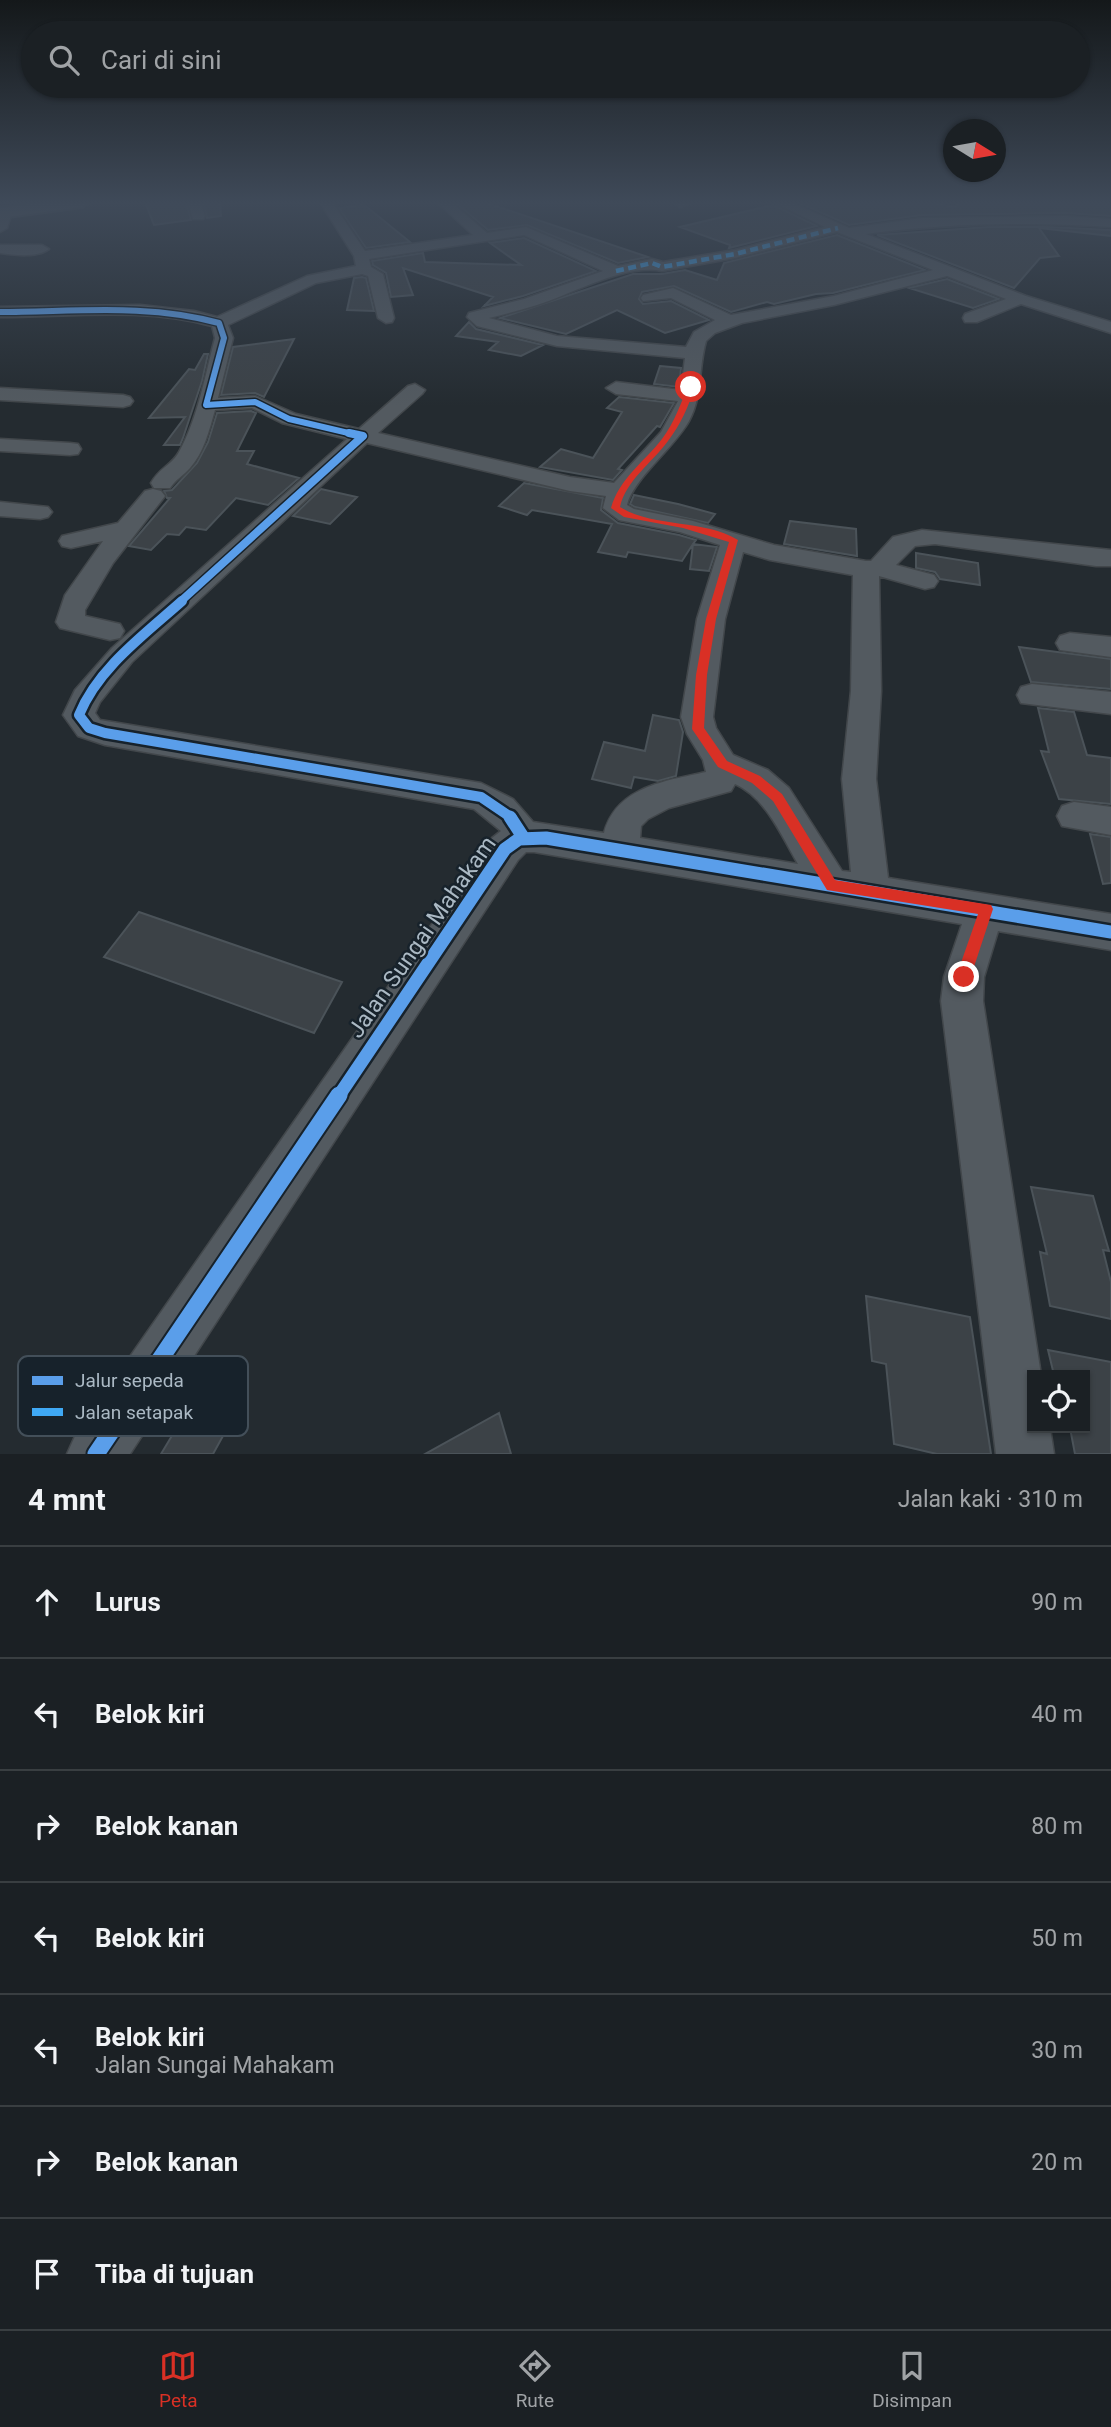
<!DOCTYPE html>
<html lang="id">
<meta charset="utf-8">
<style>
body{margin:0;font-family:Roboto,sans-serif;background:#24282c;color:#f1f3f6}
.controls{position:absolute;right:21px;bottom:21px;display:grid;overflow:hidden;border-radius:0px;box-shadow:0 2px 5px #0004}
.controls button{width:63px;height:63px;display:grid;place-items:center;padding:0;border:0;border-bottom:2px solid #393e41;background:#1b2024;color:#f1f3f6;font:35px sans-serif}
.compass{position:absolute;left:943px;top:119px;width:63px;height:63px;border-radius:50%;background:#1b2024;box-shadow:0 2px 5px #0004;rotate:101deg}
.stop{position:absolute;width:21px;height:21px;margin:-16px;border:5px solid #d93025;border-radius:50%;background:#fff}
.stop.end{background:#d93025;border-color:#fff;box-shadow:0 2px 7px #0008}
.list{margin:0;padding:0;list-style:none}
h2{display:flex;justify-content:space-between;align-items:center;height:91px;margin:0;padding:0 28px;font-size:30px}
h2 small{font-size:23px;font-weight:400;color:#a0a3a6}
.list li{display:grid;grid-template-columns:46px 1fr auto;gap:21px;align-items:center;box-sizing:border-box;height:112px;padding:0 28px;border-top:2px solid #393e41}
.list b{display:block;font-size:26px;white-space:nowrap}
.list p{margin:0;font-size:23px;white-space:nowrap;color:#a0a3a6}
.list em{font-size:23px;font-style:normal;color:#a0a3a6}
.icon{flex:none;width:38px;height:38px;fill:none;stroke:currentColor;stroke-width:2;stroke-linecap:round;stroke-linejoin:round}
.map{position:relative;flex:none;width:1111px;height:1454px;overflow:hidden}
.search{position:absolute;background:#1b2024;box-shadow:0 2px 5px #0004;left:21px;right:21px;top:21px;height:77px;display:flex;align-items:center;gap:18px;box-sizing:border-box;padding:0 24px;border-radius:38px;color:#a0a3a6;font-size:26px}
.sheet{height:875px;background:#1b2024}
nav{display:flex;justify-content:space-around;align-items:center;box-sizing:border-box;height:98px;border-top:2px solid #393e41;background:#1b2024;font-size:19px;color:#a0a3a6}
nav a{display:grid;justify-items:center;gap:4px}
nav .on{color:#d93025}
.map>svg:first-child{display:block}
.building{fill:#3c4247;stroke:#4b5359;stroke-width:2}
.lines{fill:none;stroke-linecap:round;stroke-linejoin:round}
.minor-casing{stroke:#42474b;stroke-width:3}
.major-casing{stroke:#41484d;stroke-width:4}
.minor{fill:#535a60;fill-rule:evenodd}
.major{fill:#555b62;fill-rule:evenodd}
.quiet{stroke:#3fa9f5;stroke-width:4.5;stroke-dasharray:8 4.5;stroke-linecap:butt}
.cycleway-far4-casing{stroke:#17222b;stroke-width:9}
.cycleway-far3-casing{stroke:#17222b;stroke-width:11}
.cycleway-far2-casing{stroke:#17222b;stroke-width:15}
.cycleway-far1-casing{stroke:#17222b;stroke-width:18}
.cycleway-casing{stroke:#17222b;stroke-width:21}
.cycleway-far4{stroke:#5a9eea;stroke-width:6}
.cycleway-far3{stroke:#5a9eea;stroke-width:8}
.cycleway-far2{stroke:#5a9eea;stroke-width:10}
.cycleway-far1{stroke:#5a9eea;stroke-width:13}
.cycleway{stroke:#5a9eea;stroke-width:17}
.route{fill:#d93025}
.labels{text-anchor:middle;dominant-baseline:central;stroke-width:5;stroke-linejoin:round;paint-order:stroke}
.near-street-label{font-size:23px;fill:#abb9c4;stroke:#17222b}
.key{fill:#17222b;stroke:#434f59;stroke-width:2}
.key-label{font-size:19px;fill:#abb9c4}
</style>
<div class="map">
<svg width="1111" height="1454" viewBox="0 0 1111 1454">
<rect width="100%" height="100%" fill="#242b30"/>
<path class="building" d="M145,202H186L191,220L154,225Z
M203,202H220L221,216L207,218Z
M455,202H484L648,257L618,263L527,225L488,230Z
M797,202H927L955,207L960,202H1111V216L1065,213L922,215L849,225Z
M362,205L367,207L410,242L366,248L339,208Z
M773,205L817,226L729,248L730,245L680,227Z
M988,227H1049L1111,230V236L1039,228L1059,256L1040,258L1014,288L877,235Z
M837,235L925,270L833,293L816,294L774,304L767,302L731,312L674,286L642,292L639,299L643,304L671,301L709,320L665,333L617,310L566,334L500,318L633,274H662L685,270L717,280L724,263Z
M524,238L596,271L523,296L484,306L493,297L403,268L413,295L391,297L386,273L373,265L372,261L423,253L425,262L521,265L490,243Z
M362,277L366,278L374,311L347,310L354,278Z
M947,279L999,299L973,308L909,288Z
M469,322L476,329L543,345L521,356L489,350L498,342L456,336Z
M294,339L264,397L255,393L221,395L233,347Z
M204,354H208L202,381L183,438L180,445H164L185,417L149,418L189,369L195,370Z
M660,366L681,368L679,387L654,384Z
M619,397L674,403L660,427L657,426L618,469L622,470L613,480L540,467L561,449L593,458L622,412L607,408Z
M251,411L256,413L237,451H254L247,464L299,478L268,505L236,498L206,530L186,527L179,535L167,534L151,550L129,546L170,498H167L164,491L172,490L197,463L208,442L217,413Z
M524,483L603,498L601,510L618,523L679,535L696,540L693,544L717,547L709,571L690,569L693,544L682,561L628,552L626,557L598,552L612,524L532,510L527,515L499,506Z
M321,489L357,497L330,524L293,516Z
M634,495L678,504L715,514L708,523L635,507L630,504Z
M790,521L856,529L857,556L784,544Z
M916,553L978,563L980,585L940,579L935,572L916,568Z
M1019,647L1111,659V689L1031,682Z
M1038,708L1074,712L1087,755L1111,758V804L1059,799L1041,751L1049,752Z
M653,715L679,720L683,732L676,776L658,781L634,777L631,788L592,779L604,742L645,751Z
M1090,834L1111,837V883L1103,884Z
M139,912L342,982L314,1033L104,957Z
M1031,1187L1093,1196L1109,1251L1103,1250L1111,1282V1319L1050,1306L1040,1252L1047,1254Z
M866,1296L970,1317L991,1454H937L894,1444L886,1364L872,1361Z
M1048,1350L1111,1362V1454H1075L1070,1428H1085V1375H1054Z
M200,1389L234,1416L213,1454H161Z
M499,1413L511,1454H425Z"/>
<g class="lines">
<g class="minor-casing">
<path id="minor" d="M188,202H200L205,216L203,219H193Z
M320,202H332L365,251L473,235L437,202H451L487,233L526,227L618,266L652,259L663,262L735,250L825,227L773,202H790L849,228L922,218L1065,216L1111,219V227C1029,222 947,223 866,234L1026,296L1111,322V333L1021,304L977,322H965L963,318L965,314L1006,299L947,276L834,305L742,323L715,333L706,341C698,369 703,395 689,421C674,448 633,479 627,505L634,509L693,521L774,545L866,561H871L893,537L922,530L1111,550V566H1096L935,544L915,546L896,565L934,575L938,581L934,587L925,589L879,576L881,691L876,779L888,878L1111,914V950L998,931L984,977L983,1001L1041,1375H1032V1428H1050L1054,1454H996L941,1001L944,977L962,924L534,852H526L518,860L130,1454H67L76,1434L492,838L501,831L474,809L105,745L78,736L63,715L75,690L112,648L347,439L282,423L252,408L215,410C209,431 204,452 190,468C183,476 176,479 170,488H154L151,483C160,467 171,466 179,452C198,418 205,375 215,338L212,326C143,307 70,317 0,317V307L140,305L194,311L217,317L307,276L356,266L354,256ZM837,232L933,270L834,296L731,315L673,288L643,295L641,298L643,301L671,298L715,320L694,332L686,347L557,336L489,318C505,314 521,310 537,305C572,294 626,263 662,271L735,258ZM524,235L603,271L524,299L469,313L467,317L477,326L557,346L685,358L681,390L616,382L606,388L616,394L678,401L661,432L614,483L570,477L378,433L422,394L425,390L415,384L408,386L359,429L296,414L255,396L218,398L233,338L228,325L316,283L362,274L368,276L378,318L386,323L392,322L394,318L383,274L371,267L369,259ZM367,443L570,491L606,496L603,508L619,520L680,532L720,545L697,619L681,717L687,734L703,760L706,772C665,781 616,787 604,833L533,822L513,799L481,783L100,720L95,713L100,702L132,662ZM743,552L770,560L853,575L851,691L842,779L851,872L842,871L789,788L768,770L733,755L716,728L713,717L725,619ZM735,784C766,798 781,835 798,864L640,838L641,826L648,819L669,808L731,791Z
M693,202L680,207L674,203V202Z
M6,208L12,212L7,228L0,232V211Z
M0,245H42L49,249C37,258 15,255 0,253Z
M0,388L123,395L130,397L133,401L130,405L123,407L0,400Z
M0,439L70,443L78,444L81,449L78,454L70,455L0,451Z
M153,489L161,491L165,496L113,563L85,610V616L120,624L124,631L120,638L110,640L60,628L56,622L65,595L103,541L71,548L62,546L59,541L62,536L118,523L145,491Z
M0,502L48,507L52,512L48,517L40,519L0,516Z
M1070,633L1111,637V657L1060,650L1056,643L1060,636Z
M1032,684L1111,692V714L1021,703L1017,695L1021,687Z
M1074,802L1111,807V835L1062,826L1057,816L1062,806Z"/>
</g>
<g class="major-casing">
<path id="major" d="M46,202H90L82,207L0,218V208Z"/>
</g>
<use href="#minor" class="minor"/>
<use href="#major" class="major"/>
<path class="quiet" d="M616,271L652,263L662,267L735,254L838,228"/>
<g class="cycleway-far4-casing">
<path id="cycleway-far4" d="M0,312C74,312 147,303 219,323L224,338L206,405L255,402L289,419L357,435"/>
</g>
<g class="cycleway-far3-casing">
<path id="cycleway-far3" d="M180,602L363,436L349,433"/>
</g>
<g class="cycleway-far2-casing">
<path id="cycleway-far2" d="M182,601C145,634 98,668 79,715L89,728L105,733L481,797L512,818"/>
</g>
<g class="cycleway-far1-casing">
<path id="cycleway-far1" d="M510,817L523,837
M338,1097L505,849L519,839L546,838L1111,932"/>
</g>
<g class="cycleway-casing">
<path id="cycleway" d="M96,1454L339,1095"/>
</g>
<use href="#cycleway-far4" class="cycleway-far4"/>
<use href="#cycleway-far3" class="cycleway-far3"/>
<use href="#cycleway-far2" class="cycleway-far2"/>
<use href="#cycleway-far1" class="cycleway-far1"/>
<use href="#cycleway" class="cycleway"/>
</g>
<linearGradient id="sky" x2="0" y2="1"><stop stop-color="#14181a"/><stop offset="0.5" stop-color="#3f4a59"/><stop offset="1" stop-color="#3f4a59" stop-opacity="0"/></linearGradient>
<rect width="1111" height="406" fill="url(#sky)"/>
<path class="route" d="M689,385L695,387C688,407 681,424 668,441C652,463 626,480 620,507C654,528 704,519 738,540L716,619L707,675L704,728L727,761L760,776L782,794L835,880L991,905L993,909L969,982L964,984L956,977L978,914L827,890L773,801L752,783L718,767L692,729L696,675L706,619L729,542L683,528L624,517L611,508C619,479 644,462 662,439C675,422 680,404 689,385Z"/>
<g class="labels">
<g class="near-street-label">
<text transform="translate(422 937) rotate(-55)">Jalan Sungai Mahakam</text>
</g>
</g>
<rect x="18" y="1356" width="230" height="80" rx="10" class="key"/>
<rect x="32" y="1376" width="31" height="9" fill="#5a9eea"/>
<rect x="32" y="1408" width="31" height="8" fill="#3fa9f5"/>
<g class="key-label">
<text x="75" y="1387">Jalur sepeda</text>
<text x="75" y="1419">Jalan setapak</text>
</g>
</svg>
<div class="controls">
<button><svg class="icon" aria-label="locate" viewBox="0 0 24 24"><circle cx="12" cy="12" r="6"/><path d="M12 2v4M12 18v4M2 12h4M18 12h4"/></svg></button>
</div>
<svg class="compass" viewBox="-18 -18 36 36"><path d="M0-13l5 13h-10z" fill="#e53935"/><path d="M0 13l5-13h-10z" fill="#a0a3a6"/></svg>
<div class="stop" style="left:691px;top:387px"></div>
<div class="stop end" style="left:964px;top:977px"></div>
<div class="search"><svg class="icon" aria-label="search" viewBox="0 0 24 24"><circle cx="10" cy="10" r="6"/><path d="M15 15l6 6"/></svg>Cari di sini</div>
</div>
<section class="sheet">
<h2>4 mnt<small>Jalan kaki · 310 m</small></h2>
<ul class="list">
<li><svg class="icon" aria-label="ahead" viewBox="0 0 24 24"><path d="M12 20V5M6 11l6-6 6 6"/></svg><div><b>Lurus</b></div><em>90 m</em></li>
<li><svg class="icon" aria-label="left" viewBox="0 0 24 24"><path d="M17 20v-9H6M10 6l-5 5 5 5"/></svg><div><b>Belok kiri</b></div><em>40 m</em></li>
<li><svg class="icon" aria-label="right" viewBox="0 0 24 24"><path d="M7 20v-9h11M14 6l5 5-5 5"/></svg><div><b>Belok kanan</b></div><em>80 m</em></li>
<li><svg class="icon" aria-label="left" viewBox="0 0 24 24"><path d="M17 20v-9H6M10 6l-5 5 5 5"/></svg><div><b>Belok kiri</b></div><em>50 m</em></li>
<li><svg class="icon" aria-label="left" viewBox="0 0 24 24"><path d="M17 20v-9H6M10 6l-5 5 5 5"/></svg><div><b>Belok kiri</b><p>Jalan Sungai Mahakam</p></div><em>30 m</em></li>
<li><svg class="icon" aria-label="right" viewBox="0 0 24 24"><path d="M7 20v-9h11M14 6l5 5-5 5"/></svg><div><b>Belok kanan</b></div><em>20 m</em></li>
<li><svg class="icon" aria-label="arrive" viewBox="0 0 24 24"><path d="M6 21V4h12l-3 4 3 4H6"/></svg><div><b>Tiba di tujuan</b></div></li>
</ul>
</section>
<nav>
<a class="on"><svg class="icon" aria-label="map" viewBox="0 0 24 24"><path d="M3 6l6-2 6 2 6-2v14l-6 2-6-2-6 2zM9 4v14M15 6v14"/></svg>Peta</a>
<a><svg class="icon" aria-label="directions" viewBox="0 0 24 24"><path d="M12 3l9 9-9 9-9-9zM9 14v-3h6M13 9l2 2-2 2"/></svg>Rute</a>
<a><svg class="icon" aria-label="saved" viewBox="0 0 24 24"><path d="M7 4h10v16l-5-4-5 4z"/></svg>Disimpan</a>
</nav>
